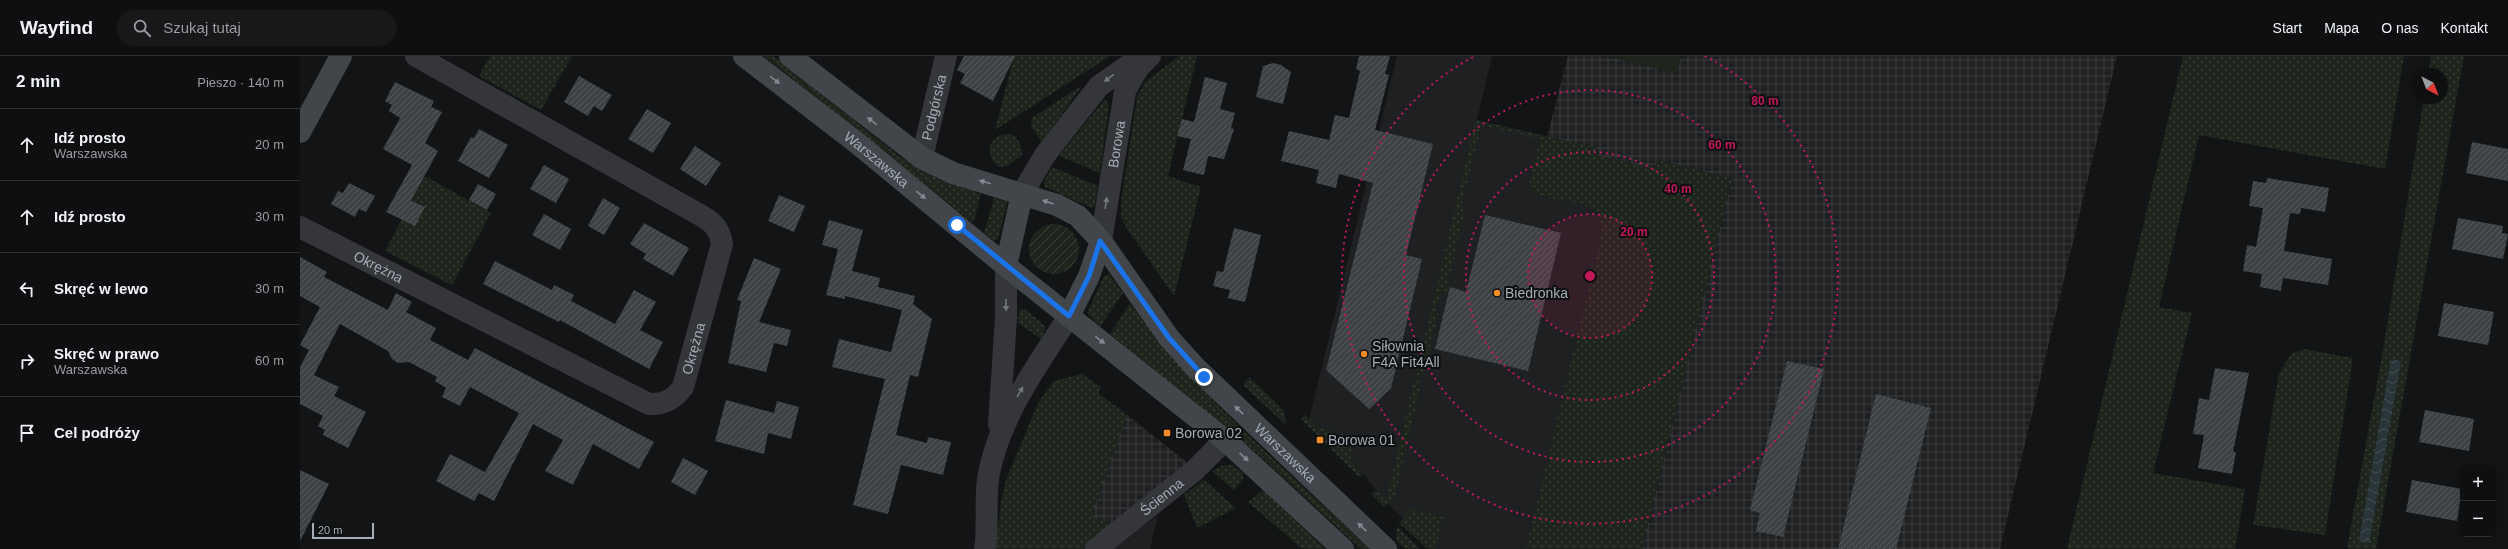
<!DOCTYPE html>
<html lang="pl">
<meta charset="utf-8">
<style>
body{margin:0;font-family:Arial,sans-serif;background:#171819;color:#f1f3f6}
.controls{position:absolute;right:12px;bottom:12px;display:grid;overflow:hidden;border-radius:6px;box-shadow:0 2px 6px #0003}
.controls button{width:36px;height:36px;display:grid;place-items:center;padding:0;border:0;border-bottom:1px solid #2e2f30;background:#0e0f10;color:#f1f3f6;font:20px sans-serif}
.compass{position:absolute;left:2112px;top:12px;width:36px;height:36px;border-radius:50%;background:#0e0f10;box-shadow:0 2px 6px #0003;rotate:138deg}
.scale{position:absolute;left:12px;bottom:10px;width:62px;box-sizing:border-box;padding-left:4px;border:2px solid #a4adb6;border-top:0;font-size:11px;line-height:14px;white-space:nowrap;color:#a4adb6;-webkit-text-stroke:3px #0e0f10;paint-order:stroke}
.stop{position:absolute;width:12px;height:12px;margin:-9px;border:3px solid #1a73e8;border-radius:50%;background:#fff}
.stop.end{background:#1a73e8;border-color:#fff;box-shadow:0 1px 4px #0008}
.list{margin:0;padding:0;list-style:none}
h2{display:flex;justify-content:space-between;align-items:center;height:52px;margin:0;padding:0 16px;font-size:17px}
h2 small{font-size:13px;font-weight:400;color:#9b9c9f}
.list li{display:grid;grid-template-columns:26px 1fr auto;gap:12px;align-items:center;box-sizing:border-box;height:72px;padding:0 16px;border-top:1px solid #2e2f30}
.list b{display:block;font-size:15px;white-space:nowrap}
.list p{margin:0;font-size:13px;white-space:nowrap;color:#9b9c9f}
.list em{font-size:13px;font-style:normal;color:#9b9c9f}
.icon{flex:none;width:22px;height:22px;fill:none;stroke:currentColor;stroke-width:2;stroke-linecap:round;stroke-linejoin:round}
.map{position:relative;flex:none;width:2208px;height:493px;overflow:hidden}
header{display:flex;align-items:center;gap:24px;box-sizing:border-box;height:56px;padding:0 20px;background:#0e0f10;border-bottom:1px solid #2e2f30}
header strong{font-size:19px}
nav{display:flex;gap:22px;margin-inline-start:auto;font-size:14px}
.search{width:280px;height:36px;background:#171819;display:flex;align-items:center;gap:10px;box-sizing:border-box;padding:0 14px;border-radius:22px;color:#9b9c9f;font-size:15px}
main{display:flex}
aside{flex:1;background:#0e0f10}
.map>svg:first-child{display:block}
.built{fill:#1f2022}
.industrial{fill:url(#industrial-grid)}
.grass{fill:url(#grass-dots)}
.garden{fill:url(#garden-furrows)}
.pitch{fill:#1e251d}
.water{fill:url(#water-waves)}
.building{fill:url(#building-hatch)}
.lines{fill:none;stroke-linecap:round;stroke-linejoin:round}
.street{stroke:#34363a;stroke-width:22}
.secondary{stroke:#42464a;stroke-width:22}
.oneway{fill:#72777e}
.oneway2{fill:#828990}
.route{stroke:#1a73e8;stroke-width:5}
.ring{fill:none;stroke:#c2185b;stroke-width:2;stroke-dasharray:2 4}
.poi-dot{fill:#f88c29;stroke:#0e0f10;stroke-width:1.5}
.labels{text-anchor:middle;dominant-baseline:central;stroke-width:4;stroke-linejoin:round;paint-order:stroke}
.street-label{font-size:14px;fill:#a4adb6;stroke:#0e0f10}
.poi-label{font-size:14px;fill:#a4adb6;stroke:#0e0f10;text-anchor:start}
.centre{fill:#c2185b;stroke:#0e0f10;stroke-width:2}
.ring-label{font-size:12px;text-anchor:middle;font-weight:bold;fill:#c2185b;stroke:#0e0f10;stroke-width:4;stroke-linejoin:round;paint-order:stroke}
</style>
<header>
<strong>Wayfind</strong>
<div class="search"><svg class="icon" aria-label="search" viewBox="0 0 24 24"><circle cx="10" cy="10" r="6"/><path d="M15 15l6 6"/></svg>Szukaj tutaj</div>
<nav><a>Start</a><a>Mapa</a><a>O nas</a><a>Kontakt</a></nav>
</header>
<main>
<aside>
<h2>2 min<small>Pieszo · 140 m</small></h2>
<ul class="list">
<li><svg class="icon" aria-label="ahead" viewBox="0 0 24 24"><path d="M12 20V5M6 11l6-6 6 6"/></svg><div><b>Idź prosto</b><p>Warszawska</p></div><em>20 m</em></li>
<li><svg class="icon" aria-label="ahead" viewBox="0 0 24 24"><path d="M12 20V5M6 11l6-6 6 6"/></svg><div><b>Idź prosto</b></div><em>30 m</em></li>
<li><svg class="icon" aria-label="left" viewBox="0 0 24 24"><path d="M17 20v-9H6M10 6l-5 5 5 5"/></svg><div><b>Skręć w lewo</b></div><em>30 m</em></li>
<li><svg class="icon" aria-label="right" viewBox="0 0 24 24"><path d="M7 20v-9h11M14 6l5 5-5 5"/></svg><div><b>Skręć w prawo</b><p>Warszawska</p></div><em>60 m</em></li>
<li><svg class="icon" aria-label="arrive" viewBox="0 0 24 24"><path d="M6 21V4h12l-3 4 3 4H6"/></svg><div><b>Cel podróży</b></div></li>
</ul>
</aside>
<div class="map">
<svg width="2208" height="493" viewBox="0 0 2208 493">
<defs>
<pattern id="industrial-grid" width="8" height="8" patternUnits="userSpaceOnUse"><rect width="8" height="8" fill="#1f2022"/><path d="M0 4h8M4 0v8" fill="none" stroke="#3d3e40"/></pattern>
<pattern id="grass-dots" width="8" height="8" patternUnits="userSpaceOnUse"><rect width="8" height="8" fill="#1e251d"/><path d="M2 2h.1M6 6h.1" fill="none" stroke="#3c423c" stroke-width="1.8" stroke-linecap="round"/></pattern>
<pattern id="garden-furrows" width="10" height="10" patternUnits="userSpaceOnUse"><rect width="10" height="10" fill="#1e251d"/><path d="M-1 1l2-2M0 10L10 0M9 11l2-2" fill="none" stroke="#3c423c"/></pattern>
<pattern id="water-waves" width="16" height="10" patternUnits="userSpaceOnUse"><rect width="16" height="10" fill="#293539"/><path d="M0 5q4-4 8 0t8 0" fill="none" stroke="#455053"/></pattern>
<pattern id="building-hatch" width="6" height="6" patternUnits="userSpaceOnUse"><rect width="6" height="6" fill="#3f4245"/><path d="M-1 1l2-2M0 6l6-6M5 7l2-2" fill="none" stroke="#585b5e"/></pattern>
</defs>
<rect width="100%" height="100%" fill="#131415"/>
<path class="built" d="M1097,0H1192L1177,64L1297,92L1354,113L1264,493H1134L1089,449L1050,403L1009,364Z
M858,459L850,493H811Z"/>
<path class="industrial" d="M1268,0H1306L1377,17L1381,0H1817L1700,493H1342L1432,123L1358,104L1354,113L1295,99L1297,92L1247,81Z
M827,359L889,408L811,471L790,460Z"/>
<path class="grass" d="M190,0H272L241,54L179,20Z
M464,0H473L599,100L641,124L681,138L673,167Z
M714,0H810L695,74Z
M879,0H897L868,120L901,131L874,240L827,173L821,161V146L837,41L845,26Z
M1883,0H2104L2085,113L1899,79L1859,251L1892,257L1853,417L1945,433L1935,493H1767Z
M2131,0H2164L2076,493H2051L2047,492L2084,288L2124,42H2142V18H2128Z
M779,31H781L742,86L731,70L732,62Z
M805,43L809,49L800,117L759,100Z
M1176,64L1297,92L1296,99L1354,113L1357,104L1432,123L1342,493H1226L1300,186C1313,133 1256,153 1231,134L1229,129L1240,83L1181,69L1160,153L1165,154L1147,230L1150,231L1148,238L1140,236L1135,257L1138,258L1123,319L1120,321L1117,331L1120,332L1094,443L1084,451L1071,438L1076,434L1084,443L1087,441Z
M710,78C718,81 723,91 722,99L709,109L700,111C682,99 689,77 710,78Z
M752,111L798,130L795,149L792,152L745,131L744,125Z
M125,120L191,157L152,229L85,195Z
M694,142L706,145L707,149L698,183L693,185L684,177Z
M809,218L823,237L800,271L787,257L804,220Z
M830,247C897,340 987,414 1070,493H1061L952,393L810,278Z
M721,253H725L746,271L741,283L718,267L719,255Z
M2003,293L2053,302L2025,479L1953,469L1979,317L1991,298Z
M782,318L801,331L798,337L827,359L791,460L810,467L811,471L783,493H696L701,446L706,424L738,347L754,325Z
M949,321L984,354L986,369L943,329Z
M1005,359L1018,372L1034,376L1032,385L1040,386L1042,378L1055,381L1050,403L1062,418L1060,422L1001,363Z
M924,409H933L943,417V423L934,434L912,415Z
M904,424L936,452L897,472L884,439Z
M963,434L1025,493H1002L948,446Z
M1111,453L1143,461L1135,493H1127L1099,467Z
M1097,470L1120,493H1105L1096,484Z"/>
<path class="garden" d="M729 193a25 25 0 1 1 50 0a25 25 0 1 1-50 0Z"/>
<path class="pitch" d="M1306,0H1381L1377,17Z"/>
<path class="water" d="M2091,303L2101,305L2069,487L2059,485Z"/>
<path class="building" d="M664,0H715L693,45L660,27L665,18L657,14Z
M1059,0H1090L1085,18L1089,19L1075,74L1133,88L1106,199L1122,203L1119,216L1091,332L1069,353L1026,314L1073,127L1039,118L1036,132L1016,127L1019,114L981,105L989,75L1029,84L1035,59L1049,62L1060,15L1056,13Z
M973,7L981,9L991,16L983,48L956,41L963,10Z
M279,20L312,39L302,55L294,50L288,60L264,46Z
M905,21L927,27L920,53L935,57L931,72L934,73L924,103L908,100L904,119L883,114L891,83L877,80L882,63L894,66Z
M95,26L134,45L131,51L142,56L125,87L138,95L111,145L125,151L115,170L86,156L112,109L83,93L100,62L89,55L92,49L85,45Z
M347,53L371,67L353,97L328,83Z
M179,73L208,89L189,122L158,105L171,81L174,82Z
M2172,86L2208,93V125L2166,117Z
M395,90L421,107L406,130L380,113Z
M244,109L269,123L256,147L230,133Z
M1967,122L2029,132L2025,156L2001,152L2000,158L1990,157L1984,195L2032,203L2028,229L1983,222L1981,235L1960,231L1962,218L1943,215L1947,189L1956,191L1963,152L1949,150L1953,125L1966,127Z
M49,127L75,140L66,156L59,153L55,161L31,148L38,135L43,137Z
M178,128L196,138L187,154L169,144Z
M479,139L505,150L494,176L468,165Z
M303,142L320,152L304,179L288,170Z
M244,158L271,173L260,194L232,179Z
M1185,159L1261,177L1228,315L1135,293L1150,231L1166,236Z
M2158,162L2203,170L2202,177L2208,178L2203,203L2152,193Z
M529,164L563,174L552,215L580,222L578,231L615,240L613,248L632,263L618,321L610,319L596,379L627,387L628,381L651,386L643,419L601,409L588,458L553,449L585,323L532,311L539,283L591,296L602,254L545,240V243L526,239L538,193L522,189Z
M344,167L389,192L373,220L343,203L346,198L330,188Z
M934,172L961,179L945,246L928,242L930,234L913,230L917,215L923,216Z
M0,201L27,216L24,221L88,254L96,237L112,246L106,256L136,272L130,284L168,304L175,292L354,386L339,413L293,388L273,429L245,415L263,384L233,368L194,445L179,437L174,445L136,425L150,398L185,416L219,357L170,331L160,350L142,341L146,332L135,325L137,321L109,306L98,307L92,303L88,295L40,268L14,319L39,331L34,340L66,356L48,392L23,379L25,374L18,370L23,360L0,348V311L9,294L0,289L20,251L0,240Z
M454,202L481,213L459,266L491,274L487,290L474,287L466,316L428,307L441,245L437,244Z
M195,205L252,234L254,229L274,239L271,245L315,268L334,234L356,246L340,274L363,286L349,313L260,264L259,266L183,228Z
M2144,247L2194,256L2188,289L2138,280Z
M1487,305L1524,313L1483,481L1456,475L1460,457L1450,454Z
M1915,312L1949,317L1933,396H1936L1932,418L1898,412L1904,379L1893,378L1899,342L1909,344Z
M1576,338L1631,352L1596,493H1538Z
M426,344L474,357L477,345L499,351L491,383L468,377L464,398L415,385Z
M2125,354L2174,363L2169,395L2119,386Z
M383,402L408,415L395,439L371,426Z
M0,414L29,428L0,485Z
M2112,424L2162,433L2157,465L2106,456Z"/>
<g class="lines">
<g class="street">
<path id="s1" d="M622,102L646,0"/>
<path d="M722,138L745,99L799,30L842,0"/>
<path id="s2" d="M0,171L349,348C364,349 374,343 383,331L422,188C420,174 414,167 402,160L116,0"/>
<path id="s3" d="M801,185L825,35L838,12L850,0"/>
<path d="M699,368L706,262V210"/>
<path d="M685,493C689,469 684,438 689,417C701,358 737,310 769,260"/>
<path id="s4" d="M796,493L894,415L925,384"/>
</g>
<g class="secondary">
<path id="s5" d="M444,0L557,87L706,210L925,384L1043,493"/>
<path id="s6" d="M490,0L622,102L653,117L757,149L778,160L801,185L869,282L896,312L1086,493"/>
<path d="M0,76L41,0"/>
<path d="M706,210L722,138"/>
<path d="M769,260L789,220L801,185"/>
</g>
</g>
<defs><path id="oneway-solid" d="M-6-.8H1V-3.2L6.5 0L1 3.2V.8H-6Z"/></defs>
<g class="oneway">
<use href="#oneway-solid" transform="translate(809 22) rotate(143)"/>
<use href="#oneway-solid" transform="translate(806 147) rotate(-81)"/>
<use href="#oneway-solid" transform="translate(706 249) rotate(90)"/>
<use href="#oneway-solid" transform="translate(720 336) rotate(-60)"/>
</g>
<g class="oneway2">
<use href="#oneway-solid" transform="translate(475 24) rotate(38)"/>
<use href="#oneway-solid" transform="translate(572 65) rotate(-142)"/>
<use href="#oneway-solid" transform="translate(685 126) rotate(-164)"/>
<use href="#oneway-solid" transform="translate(621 139) rotate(39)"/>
<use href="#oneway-solid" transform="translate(748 146) rotate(-161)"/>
<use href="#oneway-solid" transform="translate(800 284) rotate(38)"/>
<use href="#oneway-solid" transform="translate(939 354) rotate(-137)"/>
<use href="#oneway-solid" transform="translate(944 401) rotate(43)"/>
<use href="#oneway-solid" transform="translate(1062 471) rotate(-136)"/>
</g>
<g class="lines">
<path class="route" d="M657,169L769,260L789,220L800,185L869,282L904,321"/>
</g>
<circle cx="1290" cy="220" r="62" fill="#c2185b" fill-opacity=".12"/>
<g class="ring">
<circle cx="1290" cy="220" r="62"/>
<circle cx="1290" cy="220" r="124"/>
<circle cx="1290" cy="220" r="186"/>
<path d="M1405 0A248 248 0 1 1 1175 0"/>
</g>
<g class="poi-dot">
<circle cx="1197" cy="237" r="4"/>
<circle cx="1064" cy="298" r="4"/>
<rect x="863" y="373" width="8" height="8" rx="2"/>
<rect x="1016" y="380" width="8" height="8" rx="2"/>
</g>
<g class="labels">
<g class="street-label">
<text stroke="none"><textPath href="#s1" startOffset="52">Podgórska</textPath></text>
<text stroke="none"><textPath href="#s3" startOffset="98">Borowa</textPath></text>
<text stroke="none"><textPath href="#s5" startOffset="168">Warszawska</textPath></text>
<text stroke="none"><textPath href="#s2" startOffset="88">Okrężna</textPath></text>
<text stroke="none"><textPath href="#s2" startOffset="471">Okrężna</textPath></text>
<text stroke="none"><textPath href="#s6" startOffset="650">Warszawska</textPath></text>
<text stroke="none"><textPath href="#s4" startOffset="84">Ścienna</textPath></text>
</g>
<g class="poi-label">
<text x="1205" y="237">Biedronka</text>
<text x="1072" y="290">Siłownia<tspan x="1072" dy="16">F4A Fit4All</tspan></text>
<text x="875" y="377">Borowa 02</text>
<text x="1028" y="384">Borowa 01</text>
</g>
</g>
<circle cx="1290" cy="220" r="6" class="centre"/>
<g class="ring-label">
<text x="1465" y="49">80 m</text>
<text x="1422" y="93">60 m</text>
<text x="1378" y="137">40 m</text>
<text x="1334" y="180">20 m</text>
</g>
</svg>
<div class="controls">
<button>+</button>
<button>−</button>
</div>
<svg class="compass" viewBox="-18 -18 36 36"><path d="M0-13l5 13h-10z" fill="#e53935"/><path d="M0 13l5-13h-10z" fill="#9b9c9f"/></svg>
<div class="scale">20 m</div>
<div class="stop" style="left:657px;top:169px"></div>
<div class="stop end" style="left:904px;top:321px"></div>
</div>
</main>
